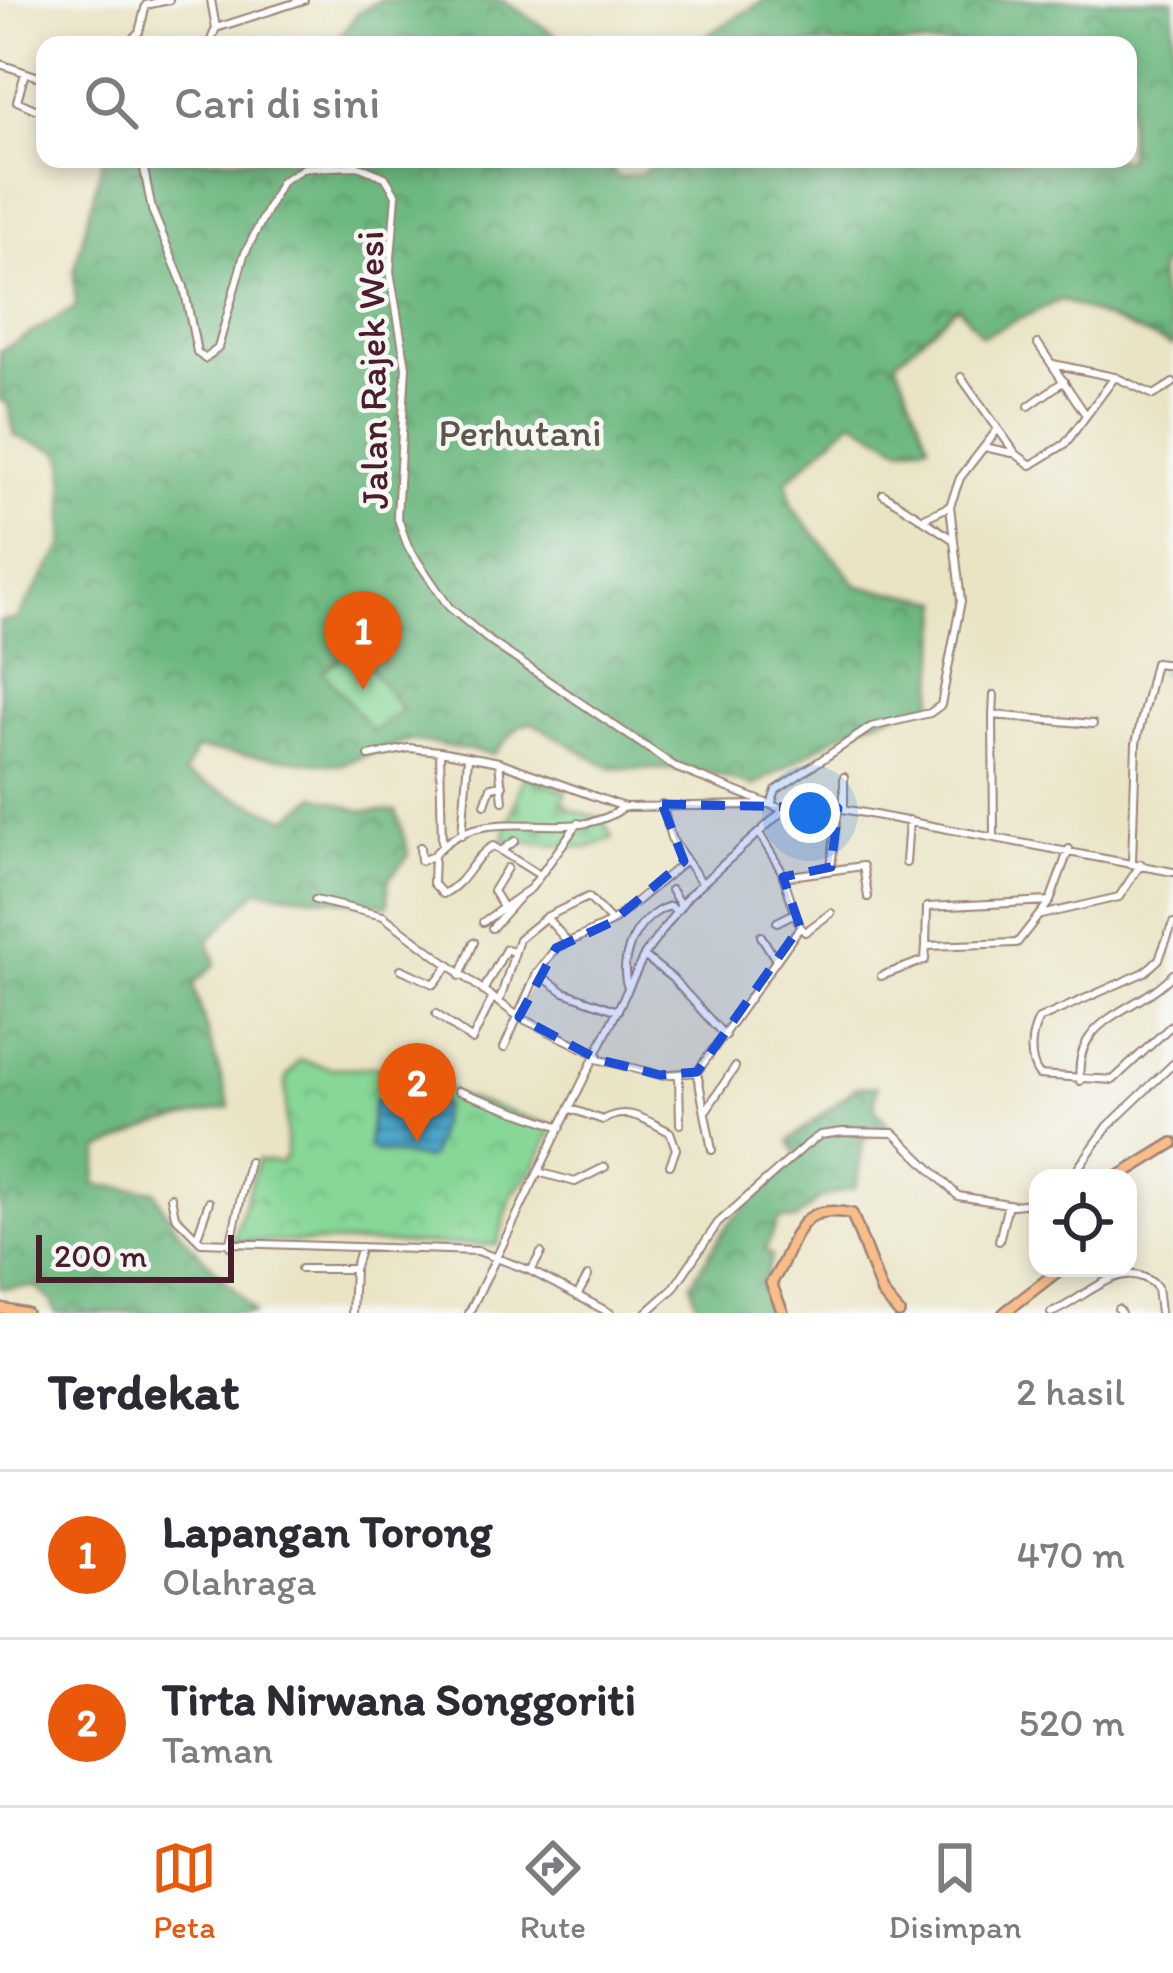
<!DOCTYPE html>
<html lang="id">
<style>
body{margin:0;font-family:Itim,sans-serif;background:#f7f7f7;color:#2b2b33}
.controls{position:absolute;right:36px;bottom:36px;display:grid;overflow:hidden;border-radius:24px;box-shadow:0 6px 18px #0003}
.controls button{width:108px;height:108px;display:grid;place-items:center;padding:0;border:0;border-bottom:3px solid #e1e1e2;background:#fff;color:#2b2b33;font:60px sans-serif}
.scale{position:absolute;left:36px;bottom:30px;width:198px;box-sizing:border-box;padding-left:12px;border:6px solid #4a1f2b;border-top:0;font-size:33px;line-height:42px;white-space:nowrap;color:#4a1f2b;-webkit-text-stroke:9px #f6f6f2;paint-order:stroke}
.you{position:absolute;left:810px;top:813px;width:42px;height:42px;margin:-30px;border:9px solid #fff;border-radius:50%;background:#1a73e8;box-shadow:0 0 0 18px #1a73e833}
.badge{display:grid;place-items:center;width:78px;height:78px;border-radius:50%;background:#ea580c;color:#fff;font-size:39px;font-weight:700}
.pin{position:absolute;translate:-50% -99px;filter:drop-shadow(0 3px 6px #0008)}
.pin::after{content:'';position:absolute;top:63px;width:42px;height:36px;background:inherit;clip-path:polygon(0 0,100% 0,50% 100%)}
.list{margin:0;padding:0;list-style:none}
h2{display:flex;justify-content:space-between;align-items:center;height:156px;margin:0;padding:0 48px;font-size:51px}
h2 small{font-size:39px;font-weight:400;color:#7c7c81}
.list li{display:grid;grid-template-columns:78px 1fr auto;gap:36px;align-items:center;box-sizing:border-box;height:168px;padding:0 48px;border-top:3px solid #e1e1e2}
.list b{display:block;font-size:45px;white-space:nowrap}
.list p{margin:0;font-size:39px;white-space:nowrap;color:#7c7c81}
.list em{font-size:39px;font-style:normal;color:#7c7c81}
.icon{flex:none;width:66px;height:66px;fill:none;stroke:currentColor;stroke-width:2;stroke-linecap:round;stroke-linejoin:round}
.map{position:relative;flex:none;width:1173px;height:1313px;overflow:hidden}
.search{position:absolute;background:#fff;box-shadow:0 6px 18px #0003;left:36px;right:36px;top:36px;height:132px;display:flex;align-items:center;gap:30px;box-sizing:border-box;padding:0 42px;border-radius:24px;color:#7c7c81;font-size:45px}
.sheet{height:492px;background:#fff}
nav{display:flex;justify-content:space-around;align-items:center;box-sizing:border-box;height:168px;border-top:3px solid #e1e1e2;background:#fff;font-size:33px;color:#7c7c81}
nav a{display:grid;justify-items:center;gap:6px}
nav .on{color:#ea580c}
.map>svg:first-child{display:block}
.forest{fill:url(#forest-crowns);stroke:#5c6c56;stroke-width:3;fill-rule:evenodd}
.cemetery{fill:url(#cemetery-stones);stroke:#687b61;stroke-width:3}
.park{fill:url(#park-crowns);stroke:#687b61;stroke-width:3}
.pitch{fill:#87d797;stroke:#687b61;stroke-width:3}
.water{fill:url(#water-rules);stroke:#4c647c;stroke-width:3}
.lines{fill:none;stroke-linecap:round;stroke-linejoin:round}
.stream{stroke:#4ea8cc;stroke-width:3}
.minor-casing{stroke:#9a8278;stroke-width:10}
.primary-casing{stroke:#9a8278;stroke-width:14}
.minor{stroke:#fff;stroke-width:6}
.primary{stroke:#f8bd89;stroke-width:9}
.marked{fill:#1d4ed8;fill-opacity:0.2;stroke:#1d4ed8;stroke-width:9;stroke-dasharray:24 15;stroke-linejoin:round}
.labels{text-anchor:middle;dominant-baseline:central;stroke-width:9;stroke-linejoin:round;paint-order:stroke}
.street-label{font-size:39px;fill:#4a1f2b;stroke:#f6f6f2}
.park-label{font-size:39px;fill:#5c564b;stroke:#f6f6f2}
</style>
<div class="map">
<svg width="1173" height="1313" viewBox="0 0 1173 1313">
<defs>
<pattern id="forest-crowns" width="20" height="18" patternUnits="userSpaceOnUse" patternTransform="scale(3)"><rect width="20" height="18" fill="#6db880"/><path d="M2 6a3 3 0 1 1 6 0M12 15a3 3 0 1 1 6 0" fill="none" stroke="#5c9569"/></pattern>
<pattern id="cemetery-stones" width="16" height="16" patternUnits="userSpaceOnUse" patternTransform="scale(3)"><rect width="16" height="16" fill="#87d797"/><path d="M2 7V4a2 2 0 0 1 4 0v3zM10 15v-3a2 2 0 0 1 4 0v3z" fill="#76b882"/></pattern>
<pattern id="park-crowns" width="20" height="18" patternUnits="userSpaceOnUse" patternTransform="scale(3)"><rect width="20" height="18" fill="#87d797"/><path d="M2 6a3 3 0 1 1 6 0M12 15a3 3 0 1 1 6 0" fill="none" stroke="#76b882"/></pattern>
<pattern id="water-rules" width="6" height="5" patternUnits="userSpaceOnUse" patternTransform="scale(3)"><rect width="6" height="5" fill="#4ea8cc"/><path d="M0 2.5h6" fill="none" stroke="#4388a6"/></pattern>
</defs>
<rect width="100%" height="100%" fill="#f6f6f2"/>
<filter id="ink" filterUnits="userSpaceOnUse"><feTurbulence type="fractalNoise" baseFrequency=".00833" numOctaves="2"/><feDisplacementMap in="SourceGraphic" scale="24" xChannelSelector="R" yChannelSelector="G"/><feConvolveMatrix kernelMatrix="1 2 1 2 8 2 1 2 1" color-interpolation-filters="sRGB"/></filter>
<filter id="wash" filterUnits="userSpaceOnUse"><feTurbulence type="fractalNoise" baseFrequency=".004" numOctaves="4" result="noise"/><feDisplacementMap in="SourceGraphic" scale="48" xChannelSelector="R" yChannelSelector="G"/><feGaussianBlur stdDeviation="2.7" result="paint"/><feColorMatrix in="noise" values="0 0 0 0 0 0 0 0 0 0 0 0 0 0 0 0 0 1.4 0 .05"/><feComposite in="paint" operator="in"/></filter>
<g filter="url(#wash)">
<rect width="100%" height="100%" fill="#eae4c5"/>
<path class="forest" d="M380,0H503L570,45H332L359,12Z
M765,0H1173V256L1160,267C1155,294 1173,317 1173,346L1061,300L982,336L958,306L896,361L929,443L902,448L853,420L787,481L792,507L858,586L942,601L933,701L850,728L754,786L702,770L610,768L533,723L521,725L493,754L410,740L339,765L196,749L184,775L288,819L316,796L362,811H396L409,855L388,880V905L257,890L208,941L216,963L193,985L230,1107L153,1126L100,1150L95,1185L155,1191C176,1241 222,1270 254,1313H55L52,1302L35,1287L0,1288V621L16,620L64,545L65,462L59,451L15,436L8,404L0,400V351L76,307L74,272L103,159H607L617,178L640,174L662,159H1128V45H709V34ZM354,648L402,709L373,731L323,671Z
M877,1086L874,1107L888,1125L864,1138L856,1187L820,1198L795,1220L779,1219L765,1250L772,1256L761,1290L771,1313H699L691,1283L728,1224L798,1157L789,1141L857,1087Z"/>
<path class="cemetery" d="M524,775L566,791L562,800L572,810L602,818L613,838L587,848L503,840Z"/>
<path class="park" d="M300,1060L330,1068L407,1066L438,1076L453,1094L554,1126L532,1172L512,1194L497,1245L233,1241L258,1160L281,1163L286,1156V1078Z"/>
<path class="pitch" d="M355,648L402,710L373,732L323,671Z"/>
<path class="water" d="M414,1082L432,1089L443,1106L432,1154L426,1159L373,1151L368,1144L374,1099L407,1097Z"/>
<g class="lines">
<path class="stream" d="M1160,671L1173,677"/>
</g>
</g>
<g filter="url(#ink)">
<g class="lines">
<g class="minor-casing">
<path id="minor" d="M216,28L304,0
M126,45L139,32L146,5L169,0
M209,45L216,28L211,0
M0,64L45,79
M25,73L17,101L35,109
M142,159L152,210L184,287L197,352L205,359L218,348L244,255L282,181L304,168L358,166L385,177L396,195L390,271L406,367L397,516L408,547L449,607L491,642L677,768L784,810L838,808L1173,872
M1038,344L1086,415
M1053,364L1114,377
M961,377L1016,454L1031,465L1065,444L1115,377L1154,395L1173,383
M1029,406L1064,381
M984,447L1012,453
M883,494L921,518
M950,506L922,519L954,540
M993,715L994,695
M369,756L409,748L440,751
M499,762L503,801
M485,804L491,787L503,785
M662,804L671,838L702,883
M771,805L776,790L871,727L930,713L941,705L961,601L950,506L960,478L997,430
M844,809V777
M462,835L468,757
M994,835L993,715L1093,724
M442,846L440,751L499,762L624,807L763,805
M420,847L421,861L433,856
M504,849L515,841
M1132,862L1136,743L1155,663L1173,665
M906,863L909,820
M831,867L838,808
M538,874L493,846C471,858 468,882 443,894L433,883L434,855C484,795 570,850 624,807
M783,877L863,866L868,897
M671,890L680,904
M315,900L383,916L519,1017L598,1055
M1050,901L1017,943L926,946L927,907L1050,901L1069,849
M501,904L493,891L507,868
M1041,915L1119,897L1141,864
M546,917L567,941
M483,922L531,888L578,823
M777,922L795,913
M1173,923L1159,959L1145,972L1039,1019C1030,1035 1028,1060 1039,1075L1113,1080L1173,1024
M800,927L805,932L831,913
M492,928L522,894
M761,936L776,960
M644,956L672,978L725,1036
M401,969L434,984L447,968
M537,973L564,992L618,1011
M460,976L474,942
M881,976L925,960L926,946
M628,988C617,958 637,916 670,906L675,910
M483,991L506,949L513,952
M499,1003L519,939L546,917L588,897L612,922
M436,1014L472,1040L492,999
M504,1048L537,973L556,948L612,922L685,861
M597,1059L660,1075L697,1072L800,927L781,870L759,833
M697,1072L712,1150
M679,1076L680,1124
M1080,1081C1073,1015 1138,1013 1173,974
M458,1091L561,1127
M571,1109L603,1120C627,1105 647,1121 670,1132L676,1149L670,1165
M707,1109L735,1067
M538,1172L575,1182L605,1167
M1071,1178L1108,1126L1173,1064
M171,1197L175,1216L201,1242L478,1251L531,1271L610,1313
M198,1234L209,1202
M999,1241L1008,1204
M230,1246L249,1162
M301,1269H354
M531,1271L541,1253
M577,1296L588,1276
M1118,1309L1121,1313
M352,1313L354,1269L361,1247
M469,1313L645,954L688,896L784,810
M646,1313L673,1289L718,1223L805,1146L820,1135L843,1132L894,1133L958,1196L1014,1205L1038,1202
M1051,1313C1083,1301 1124,1252 1157,1287L1160,1313"/>
</g>
<g class="primary-casing">
<path id="primary" d="M1116,1178L1173,1143
M0,1308L26,1313
M783,1313L771,1283C798,1246 792,1200 852,1214L882,1293L899,1313
M1004,1313L1062,1268"/>
</g>
<use href="#minor" class="minor"/>
<use href="#primary" class="primary"/>
</g>
</g>
<path class="marked" d="M662,804L838,808L831,867L783,877L800,927L697,1072L660,1075L597,1059L519,1017L556,948L612,922L684,861Z"/>
<g class="labels">
<g class="street-label">
<text transform="translate(372 370) rotate(-91)">Jalan Rajek Wesi</text>
</g>
<g class="park-label">
<text x="520" y="432">Perhutani</text>
</g>
</g>
</svg>
<div class="controls">
<button><svg class="icon" aria-label="locate" viewBox="0 0 24 24"><circle cx="12" cy="12" r="6"/><path d="M12 2v4M12 18v4M2 12h4M18 12h4"/></svg></button>
</div>
<div class="scale">200 m</div>
<div class="you"></div>
<div class="pin badge" style="left:363px;top:690px">1</div>
<div class="pin badge" style="left:417px;top:1142px">2</div>
<div class="search"><svg class="icon" aria-label="search" viewBox="0 0 24 24"><circle cx="10" cy="10" r="6"/><path d="M15 15l6 6"/></svg>Cari di sini</div>
</div>
<section class="sheet">
<h2>Terdekat<small>2 hasil</small></h2>
<ul class="list">
<li><span class="badge">1</span><div><b>Lapangan Torong</b><p>Olahraga</p></div><em>470 m</em></li>
<li><span class="badge">2</span><div><b>Tirta Nirwana Songgoriti</b><p>Taman</p></div><em>520 m</em></li>
</ul>
</section>
<nav>
<a class="on"><svg class="icon" aria-label="map" viewBox="0 0 24 24"><path d="M3 6l6-2 6 2 6-2v14l-6 2-6-2-6 2zM9 4v14M15 6v14"/></svg>Peta</a>
<a><svg class="icon" aria-label="directions" viewBox="0 0 24 24"><path d="M12 3l9 9-9 9-9-9zM9 14v-3h6M13 9l2 2-2 2"/></svg>Rute</a>
<a><svg class="icon" aria-label="saved" viewBox="0 0 24 24"><path d="M7 4h10v16l-5-4-5 4z"/></svg>Disimpan</a>
</nav>
